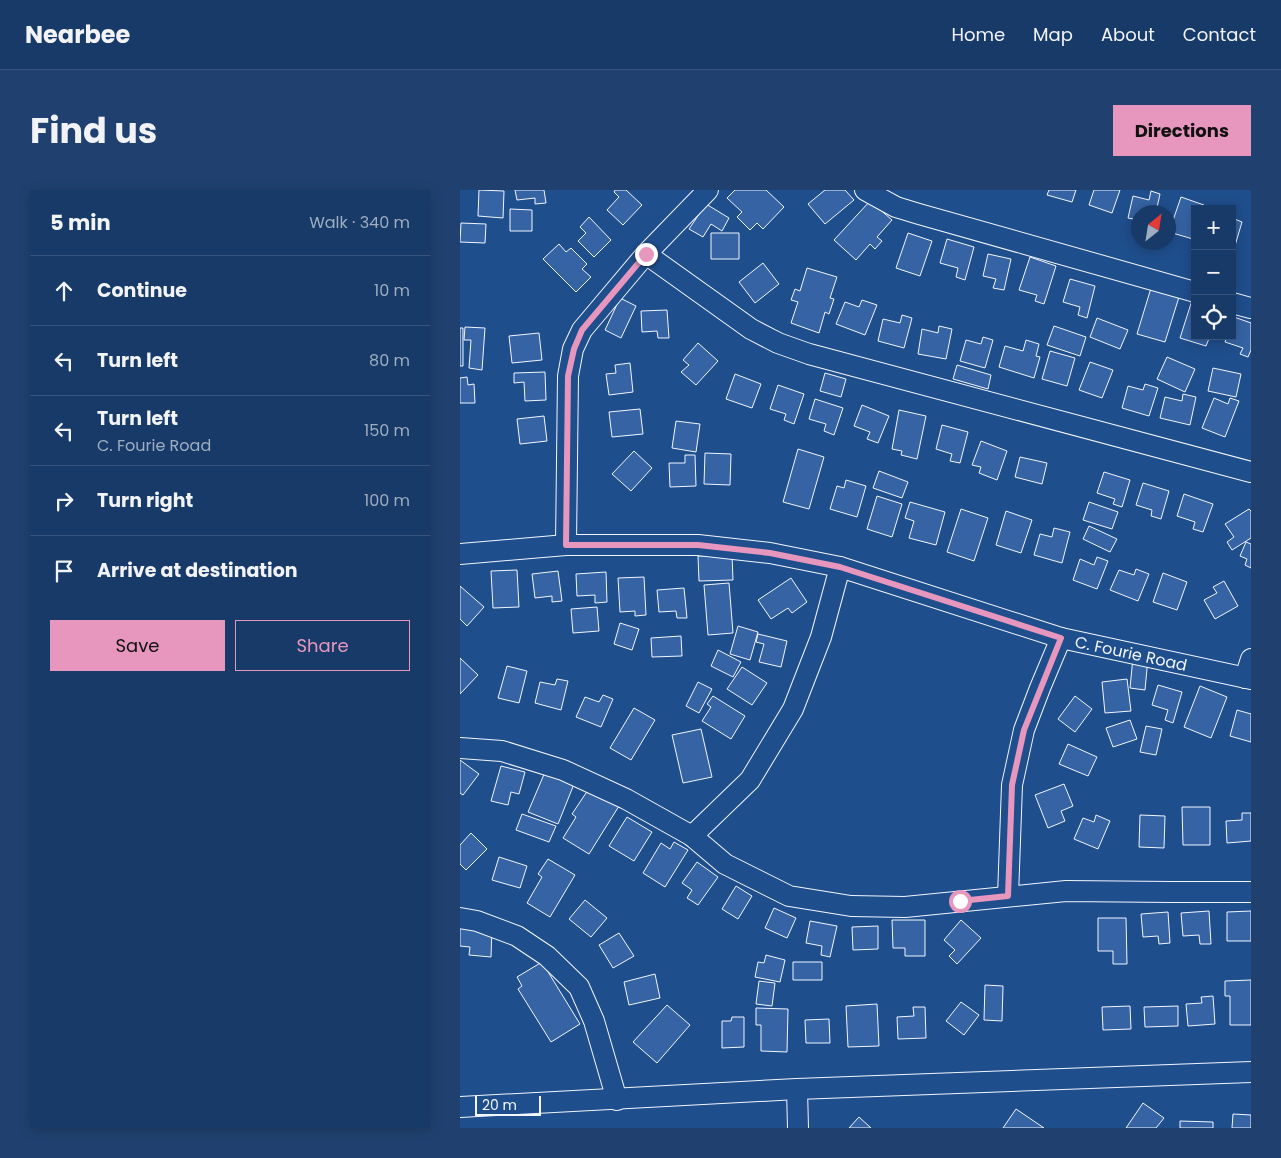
<!DOCTYPE html>
<meta charset="utf-8">
<style>
body{margin:0;font-family:Poppins,sans-serif;background:#20416f;color:#f1f3f6}
.controls{position:absolute;right:15px;top:15px;display:grid;overflow:hidden;border-radius:0px;box-shadow:0 2px 12px #0003}
.controls button{width:45px;height:45px;display:grid;place-items:center;padding:0;border:0;border-bottom:1px solid #36547d;background:#173a69;color:#f1f3f6;font:25px sans-serif}
.compass{position:absolute;left:671px;top:15px;width:45px;height:45px;border-radius:50%;background:#173a69;box-shadow:0 2px 12px #0003;rotate:30deg}
.scale{position:absolute;left:15px;bottom:12px;width:66px;box-sizing:border-box;padding-left:5px;border:2px solid #f2f6ff;border-top:0;font-size:14px;line-height:18px;white-space:nowrap;color:#f2f6ff;-webkit-text-stroke:4px #1f4e8c;paint-order:stroke}
.stop{position:absolute;width:15px;height:15px;margin:-11px;border:4px solid #e797bd;border-radius:50%;background:#fff}
.stop.end{background:#e797bd;border-color:#fff;box-shadow:0 1px 5px #0008}
.list{margin:0;padding:0;list-style:none}
h2{display:flex;justify-content:space-between;align-items:center;height:65px;margin:0;padding:0 20px;font-size:21px}
h2 small{font-size:16px;font-weight:400;color:#9eadc0}
.list li{display:grid;grid-template-columns:32px 1fr auto;gap:15px;align-items:center;box-sizing:border-box;height:70px;padding:0 20px;border-top:1px solid #36547d}
.list b{display:block;font-size:19px;white-space:nowrap}
.list p{margin:0;font-size:16px;white-space:nowrap;color:#9eadc0}
.list em{font-size:16px;font-style:normal;color:#9eadc0}
.actions{display:flex;gap:10px;padding:15px 20px}
.actions a{flex:1;padding:11px 0;border:1px solid #e797bd;border-radius:0px;text-align:center;font-size:18px;color:#e797bd}
.actions .main{background:#e797bd;color:#111}
.icon{flex:none;width:28px;height:28px;fill:none;stroke:currentColor;stroke-width:2;stroke-linecap:round;stroke-linejoin:round}
.map{position:relative;flex:none;width:791px;height:938px;overflow:hidden;border-radius:0px}
header{display:flex;align-items:center;gap:30px;box-sizing:border-box;height:70px;padding:0 25px;background:#173a69;border-bottom:1px solid #36547d}
header strong{font-size:24px}
nav{display:flex;gap:28px;margin-inline-start:auto;font-size:18px}
.intro{display:flex;align-items:center;justify-content:space-between;box-sizing:border-box;height:120px;padding:0 30px}
h1{margin:0;font-size:35px}
.button{padding:12px 22px;border-radius:0px;background:#e797bd;color:#111;font-size:18px;font-weight:700}
main{display:flex;gap:30px;padding:0 30px}
aside{flex:1;background:#173a69;border-radius:0px;box-shadow:0 2px 12px #0003}
.map>svg:first-child{display:block}
.building{fill:#3563a3;stroke:#f2f6ff}
.lines{fill:none;stroke-linecap:round;stroke-linejoin:round}
.minor-casing{stroke:#f2f6ff;stroke-width:22}
.minor{stroke:#1f4e8c;stroke-width:20}
.route{stroke:#e797bd;stroke-width:6}
.labels{text-anchor:middle;dominant-baseline:central;stroke-width:4;stroke-linejoin:round;paint-order:stroke}
.street-label{font-size:16px;fill:#f2f6ff;stroke:#1f4e8c}
</style>
<header>
<strong>Nearbee</strong>
<nav><a>Home</a><a>Map</a><a>About</a><a>Contact</a></nav>
</header>
<div class="intro"><h1>Find us</h1><a class="button">Directions</a></div>
<main>
<aside>
<h2>5 min<small>Walk · 340 m</small></h2>
<ul class="list">
<li><svg class="icon" aria-label="ahead" viewBox="0 0 24 24"><path d="M12 20V5M6 11l6-6 6 6"/></svg><div><b>Continue</b></div><em>10 m</em></li>
<li><svg class="icon" aria-label="left" viewBox="0 0 24 24"><path d="M17 20v-9H6M10 6l-5 5 5 5"/></svg><div><b>Turn left</b></div><em>80 m</em></li>
<li><svg class="icon" aria-label="left" viewBox="0 0 24 24"><path d="M17 20v-9H6M10 6l-5 5 5 5"/></svg><div><b>Turn left</b><p>C. Fourie Road</p></div><em>150 m</em></li>
<li><svg class="icon" aria-label="right" viewBox="0 0 24 24"><path d="M7 20v-9h11M14 6l5 5-5 5"/></svg><div><b>Turn right</b></div><em>100 m</em></li>
<li><svg class="icon" aria-label="arrive" viewBox="0 0 24 24"><path d="M6 21V4h12l-3 4 3 4H6"/></svg><div><b>Arrive at destination</b></div></li>
</ul>
<div class="actions"><a class="main">Save</a><a>Share</a></div>
</aside>
<div class="map">
<svg width="791" height="938" viewBox="0 0 791 938">
<rect width="100%" height="100%" fill="#1f4e8c"/>
<path class="building" d="M19,0L44,1L43,28L18,26Z
M55,0H84L86,13L75,14V8L57,10Z
M155,0H166L182,15L163,35L147,20L159,7L154,2Z
M275,0H306L324,17L303,39L297,33L290,40L277,27L282,22L267,8Z
M365,0H385L394,10L365,34L348,14Z
M589,0H616L612,12L587,5Z
M634,0H660L652,23L629,15Z
M691,1L700,4L696,22H678V30L668,28L673,6L689,10Z
M721,7L744,15L742,19H735V43L733,49L709,42Z
M410,11L432,30L417,47L422,51L415,59L410,54L396,70L374,50Z
M246,14L269,28L262,41L251,34L243,47L229,39Z
M50,19L72,20V41H50Z
M129,27L151,50L134,67L118,51L126,43L120,37Z
M772,28L782,32L774,59H772Z
M1,33L26,34L25,53L0,52Z
M251,43H279V69H251Z
M448,43L472,51L460,86L436,78Z
M487,49L514,57L505,90L496,87L498,78L480,73Z
M99,54L106,62L111,58L127,74L122,79L131,87L116,102L83,69Z
M528,64L551,69L544,100L533,98L536,89L523,86Z
M570,67L596,76L584,114L575,111L577,105L559,100Z
M303,73L319,94L295,113L279,92Z
M347,78L377,87L370,108L374,109L369,124L365,122L359,143L331,133L338,112L331,110L335,99L340,101Z
M610,89L635,96L627,128L618,125L620,117L603,112Z
M691,98L719,107L705,152L677,144Z
M734,104L735,105V146H750L746,156L720,148Z
M160,108L176,116L161,148L145,140Z
M402,110L417,115L405,145L376,134L385,112L399,117Z
M207,120L209,148H198L197,141L182,142L181,121Z
M442,125L452,128L444,158L418,151L423,129L440,133Z
M774,127L791,133V160L788,167L780,164L783,158L765,152L767,146H772V131Z
M637,128L668,140L660,159L630,147Z
M479,136L492,139L486,169L458,164L462,139L478,143Z
M594,136L626,147L620,166L587,155Z
M5,137L25,138L22,180L9,178L11,150H4Z
M0,138H3V176H0Z
M79,143L82,170L52,173L49,146Z
M523,147L533,150L525,178L500,171L506,150L521,154Z
M566,150L579,154L576,166L580,167L574,188L539,177L545,156L563,161Z
M238,153L258,171L236,195L221,182L229,175L223,170Z
M590,161L615,168L607,196L582,189Z
M707,167L735,179L725,202L697,189Z
M630,172L653,180L642,208L619,200Z
M170,173L173,202L149,205L146,184L156,183L155,175Z
M497,175L531,185L528,199L493,189Z
M753,178L781,184L776,207L748,201Z
M85,182L86,210L65,211L64,192L54,193V183Z
M365,183L386,189L381,207L360,201Z
M275,184L301,194L292,218L266,209Z
M7,187L8,195L14,194L15,213H0V188Z
M685,194L698,198L689,226L662,218L668,196L683,200Z
M318,195L344,204L334,234L324,230L326,224L310,219Z
M723,204L736,207L730,235L700,228L705,207L722,211Z
M754,208L768,214L770,208L779,211L765,247L742,238Z
M355,209L383,218L374,245L364,241L366,234L349,229Z
M402,215L429,226L418,253L407,249L410,242L394,236Z
M180,219L183,244L152,247L149,222Z
M439,220L466,226L457,269L441,265L442,261L432,259Z
M84,226L87,251L60,254L57,229Z
M216,231L240,234L236,262L212,258Z
M482,235L508,242L500,273L490,271L492,264L476,259Z
M521,251L547,261L537,290L519,283L521,277L512,275Z
M338,259L364,267L349,319L323,312Z
M174,261L192,278L171,301L152,284Z
M245,263L271,264L270,295L244,294Z
M225,265H235L236,296L210,297L209,273H225Z
M560,267L587,273L582,294L555,287Z
M419,281L448,292L442,308L413,298Z
M644,282L670,290L662,317L653,314L655,309L637,303Z
M386,290L406,296L397,327L370,319L377,296L384,298Z
M683,293L709,301L701,329L691,326L692,320L676,315Z
M724,304L753,314L743,342L733,339L735,332L717,326Z
M417,306L442,314L432,347L407,339Z
M450,312L485,322L476,355L449,348L454,331L445,328Z
M629,312L658,322L652,339L623,330Z
M501,319L528,328L514,371L487,362Z
M789,319L791,321V348L772,360L767,352L774,347L765,334Z
M546,321L572,330L561,363L536,355Z
M629,336L657,349L650,362L623,349Z
M594,338L610,342L602,373L574,365L580,344L592,347Z
M786,352L791,354V378L785,375L787,369L780,366Z
M272,365L273,390L239,391L238,366Z
M637,367L648,371L637,399L613,390L620,369L634,375Z
M676,379L689,384L678,411L650,400L659,380L674,385Z
M57,380L59,417L33,418L31,381Z
M98,381L102,411L92,412V406L75,408L72,384Z
M146,382L147,412L135,413V405L117,406L116,384Z
M703,383L727,392L717,420L693,412Z
M184,387L186,425L175,426V421L160,422L158,388Z
M331,388L347,412L332,423L328,418L311,429L298,410Z
M764,391L778,416L755,429L744,410L757,403L753,397Z
M269,393L273,443L248,445L244,395Z
M0,396L24,417L7,436L0,429Z
M224,398L227,428H217L216,421L199,422L197,400Z
M137,417L139,441L113,443L111,419Z
M160,433L179,439L172,460L154,454Z
M278,436L298,442L290,470L270,464Z
M298,444L327,451L321,477L299,472L304,454L296,452Z
M221,446L222,466L192,467L191,448Z
M258,460L281,472L273,487L251,476Z
M673,467L688,468L685,500L670,498Z
M0,468L18,485L0,504Z
M47,476L67,481L59,513L38,508Z
M282,477L307,493L292,515L267,499Z
M97,489L108,491L101,520L75,513L80,492L95,495Z
M667,489L671,521L645,523L642,492Z
M238,492L252,499L239,523L226,516Z
M698,495L722,502L713,533L705,530L708,520L692,515Z
M740,496L767,507L751,548L724,537Z
M143,505L153,509L141,537L116,527L125,507L139,512Z
M253,506L285,526L271,549L242,531L251,517L247,514Z
M615,506L632,519L615,542L598,529Z
M174,518L195,530L171,570L150,558Z
M777,520L791,524V552L770,546Z
M670,530L677,549L653,557L646,538Z
M686,536L702,539L696,565L680,562Z
M241,539L252,587L223,593L212,545Z
M608,554L637,567L628,586L599,574Z
M0,570L19,584L3,605L0,603Z
M41,576L65,582L59,604L51,602L48,615L31,611Z
M85,582L114,594L98,634L68,622Z
M604,594L613,616L601,621L605,631L588,638L575,605Z
M130,597L159,616L129,664L103,648L116,627L112,624Z
M722,617H750V655H723Z
M782,623H791V651L767,653L766,631L782,630Z
M62,624L96,636L89,652L56,640Z
M636,625L650,631L638,659L614,649L623,628L634,632Z
M680,625L705,626L704,658L679,657Z
M167,627L192,642L174,671L149,656Z
M11,643L27,659L6,680L0,674V655Z
M214,652L228,660L205,697L183,683L201,653L210,659Z
M39,667L67,676L60,698L32,690Z
M88,669L115,685L90,727L67,713L82,687L78,684Z
M237,672L258,687L238,715L227,708L232,700L222,693Z
M276,696L292,706L278,729L262,719Z
M125,710L147,728L131,747L109,729Z
M314,718L336,728L327,748L305,738Z
M749,721L751,754H740L739,745L723,746L721,723Z
M791,721V751H767V722Z
M708,722L710,753L699,754L698,746L683,747L681,724Z
M638,728H666L667,774H653V761H638Z
M432,730H465V766H445V758H433Z
M501,730L521,748L497,774L489,766L495,760L484,750Z
M350,731L377,736L370,767L361,765L362,756L346,753Z
M0,734L32,736L31,767L9,765L10,757L0,756Z
M418,736V759L393,760L392,737Z
M159,743L174,766L153,778L139,755Z
M306,765L325,770L320,792L295,787L298,772L304,773Z
M82,772L120,834L91,852L58,799L62,796L57,787Z
M333,772H362V790H333Z
M195,784L200,808L169,815L164,792Z
M791,790V835H770V806H765V791Z
M299,791L315,793L312,816L296,814Z
M525,795L543,796L542,831L524,830Z
M753,806L755,834L728,836L726,814L742,813L741,807Z
M501,812L519,825L504,845L486,831Z
M417,814L419,856L388,857L386,816Z
M207,815L230,835L197,873L173,852Z
M670,816L671,839L643,840L642,817Z
M718,816V836L685,837L684,817Z
M453,817H465L466,848L438,849L437,827L454,826Z
M296,818L328,819L327,862L301,861V835H296Z
M272,827H284V857L262,858V831H271Z
M369,829L370,853H346L345,830Z
M683,913L704,928L696,938H666Z
M556,919L584,938H543Z
M773,924L791,925V938H772Z
M399,927L411,938H389Z
M720,931L753,932V938H720Z"/>
<g class="lines">
<g class="minor-casing">
<g id="minor">
<path d="M405,0L436,17L459,24L735,102"/>
<path d="M186,64L291,139L318,153L349,164L791,282"/>
<path d="M772,113L791,118"/>
<path d="M106,355L108,186L113,159L122,140L186,64L248,0"/>
<path id="s1" d="M0,364L106,355H238L310,363L380,377L601,448L791,489"/>
<path d="M785,488L791,469"/>
<path d="M0,558L42,561L103,580L166,609L232,646L265,674L329,706L391,716L445,717L606,701L712,702H791"/>
<path d="M232,646L290,590L333,519L361,447L380,377"/>
<path d="M548,706L552,595L564,540L580,498L601,448"/>
<path d="M0,728L17,731L57,746L87,766L119,797L134,831L157,910"/>
<path d="M337,899L338,938"/>
<path d="M0,917L337,899L791,882"/>
</g>
</g>
<use href="#minor" class="minor"/>
</g>
<g class="lines">
<path class="route" d="M186,64L122,140L114,159L108,186L106,355H238L310,363L380,377L601,448L564,540L552,595L548,706L500,711"/>
</g>
<g class="labels">
<g class="street-label">
<text stroke="none"><textPath href="#s1" startOffset="686">C. Fourie Road</textPath></text>
</g>
</g>
</svg>
<div class="controls">
<button>+</button>
<button>−</button>
<button><svg class="icon" aria-label="locate" viewBox="0 0 24 24"><circle cx="12" cy="12" r="6"/><path d="M12 2v4M12 18v4M2 12h4M18 12h4"/></svg></button>
</div>
<svg class="compass" viewBox="-18 -18 36 36"><path d="M0-13l5 13h-10z" fill="#e53935"/><path d="M0 13l5-13h-10z" fill="#9eadc0"/></svg>
<div class="scale">20 m</div>
<div class="stop" style="left:500px;top:711px"></div>
<div class="stop end" style="left:186px;top:64px"></div>
</div>
</main>
